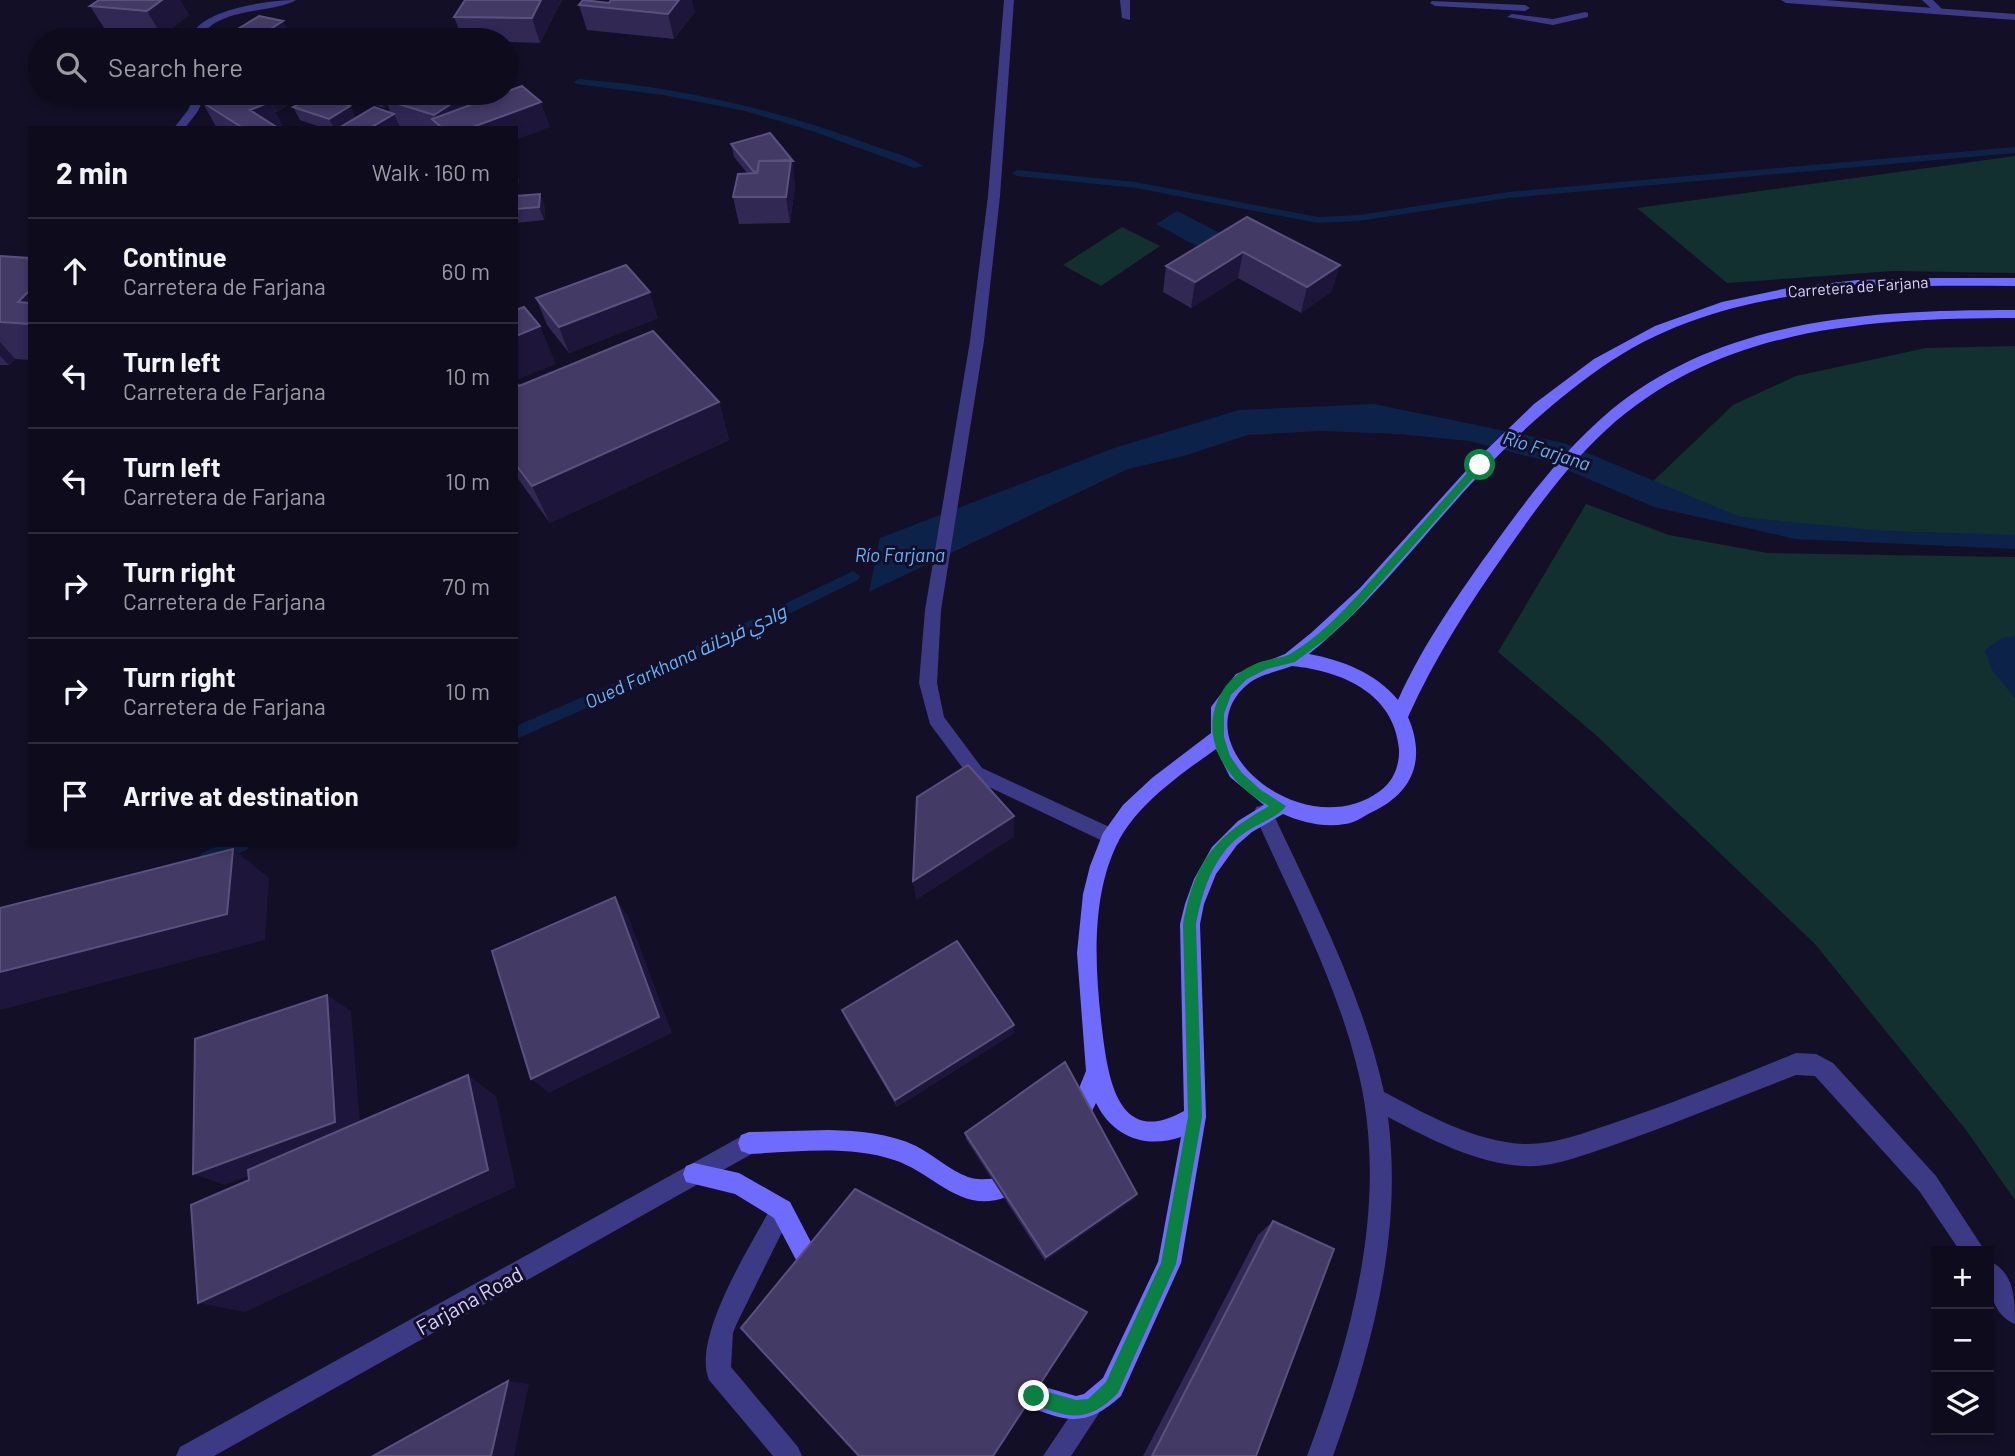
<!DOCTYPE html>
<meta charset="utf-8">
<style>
body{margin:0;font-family:Barlow,Cairo,sans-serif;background:#1c1929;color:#f1f3f6}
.controls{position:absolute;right:21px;bottom:21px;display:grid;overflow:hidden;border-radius:0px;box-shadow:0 4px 10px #0003}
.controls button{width:63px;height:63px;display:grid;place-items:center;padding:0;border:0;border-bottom:2px solid #2e2b3b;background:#0e0b1c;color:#f1f3f6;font:35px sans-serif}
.stop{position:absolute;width:21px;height:21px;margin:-16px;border:5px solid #0b8043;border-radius:50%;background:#fff}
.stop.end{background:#0b8043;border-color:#fff;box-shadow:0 2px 7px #0008}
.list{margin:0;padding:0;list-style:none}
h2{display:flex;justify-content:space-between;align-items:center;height:91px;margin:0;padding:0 28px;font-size:30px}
h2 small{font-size:23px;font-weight:400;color:#9b9ba3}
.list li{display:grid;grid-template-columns:46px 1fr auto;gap:21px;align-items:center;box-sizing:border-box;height:105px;padding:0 28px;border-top:2px solid #2e2b3b}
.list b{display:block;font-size:26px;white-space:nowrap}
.list p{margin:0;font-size:23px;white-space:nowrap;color:#9b9ba3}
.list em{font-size:23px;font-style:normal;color:#9b9ba3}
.icon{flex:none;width:38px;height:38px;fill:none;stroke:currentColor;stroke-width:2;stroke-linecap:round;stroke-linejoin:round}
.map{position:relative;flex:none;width:2015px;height:1456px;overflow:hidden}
.search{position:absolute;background:#0e0b1c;box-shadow:0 4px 10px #0003;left:28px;top:28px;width:490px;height:77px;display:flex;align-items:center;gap:18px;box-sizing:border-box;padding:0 24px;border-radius:38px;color:#9b9ba3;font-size:26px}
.panel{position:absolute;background:#0e0b1c;box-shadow:0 4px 10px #0003;left:28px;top:126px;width:490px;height:721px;border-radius:0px}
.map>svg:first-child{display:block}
.green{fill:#12302f}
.water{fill:#0c2248}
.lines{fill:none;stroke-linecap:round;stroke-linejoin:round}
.stream{fill:#0c2248;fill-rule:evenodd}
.service{fill:#3d3a85;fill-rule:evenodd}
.minor{fill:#3d3a85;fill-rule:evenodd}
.tertiary{fill:#3d3a85;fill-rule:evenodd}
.secondary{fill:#6f6bff;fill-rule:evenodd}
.wall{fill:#312854}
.shaded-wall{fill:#1d163a}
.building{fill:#433a66;stroke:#5a527e;stroke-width:2}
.route{fill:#0b8043}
.labels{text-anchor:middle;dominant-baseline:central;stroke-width:6;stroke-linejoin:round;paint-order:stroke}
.far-street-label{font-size:16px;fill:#d9d4ff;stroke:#130f26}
.water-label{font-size:19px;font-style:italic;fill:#62b6ff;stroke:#130f26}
.near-street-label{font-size:21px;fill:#d9d4ff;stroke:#130f26}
</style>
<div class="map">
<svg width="2015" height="1456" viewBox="0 0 2015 1456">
<rect width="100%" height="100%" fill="#130f26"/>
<path class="green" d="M2015,156V273L1893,271L1727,283L1637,208Z
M1122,227L1160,246L1101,286L1063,265Z
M2015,346V536L1827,529L1740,517L1647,487L1733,405L1796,376L1926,348Z
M1586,504L1669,535L1768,553L2015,557V1200L1966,1130L1815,944L1597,736L1498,652Z"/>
<path class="water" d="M1177,211L1222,234L1200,248L1156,224Z
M1374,404L1564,443L1740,517L1885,531L2015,535V549L1795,539L1654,507L1546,461L1469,441L1399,434L1320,431L1248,435L1184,456L1128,469L869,592L880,538L1114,448L1239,410Z
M2015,636V698L1992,670L1985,650L2002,638Z"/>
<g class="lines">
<path class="stream" d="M579,79C679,87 775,109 869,144C886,151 909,155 923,166L914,168L812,131L745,111L663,95L576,84L574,82Z
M2015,147V153L1508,198L1359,221L1318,223L1136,188L1017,176L1012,173L1017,170L1136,182L1318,217L1359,215L1508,192Z
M853,571L860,576L858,580L680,667L516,739V726L670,659Z
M221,845H249L247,850L208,866L202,863L199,858L202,853Z"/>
<path class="service" d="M1004,0H1014L1000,196L984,341L941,610L937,683L944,717L982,768L1118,831L1120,837L1118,843L1111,845L970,778L930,724L919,683L925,610L970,341L988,196Z
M1120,0H1130V20L1122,18Z
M1432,1L1525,5L1530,8L1525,11L1435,6L1430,3Z
M1585,12L1588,13V17L1553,25L1507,17L1512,14L1553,19Z
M1263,805L1270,807C1313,899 1362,992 1384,1092C1428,1115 1473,1141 1523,1144C1554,1145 1583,1133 1611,1124C1674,1103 1735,1078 1796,1053L1816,1054L1833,1063L1936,1176L1985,1251H1960L1920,1192L1815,1076L1796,1075C1735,1099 1674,1124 1611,1146C1583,1155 1553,1168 1523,1166C1475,1163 1430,1139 1388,1117C1403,1234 1372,1348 1333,1456H1307C1354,1332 1391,1195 1356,1063C1334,976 1290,895 1254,813L1256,807Z
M782,1199L790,1202L793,1210L737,1323L733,1333L731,1367L798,1447L802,1456H773L709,1380C691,1337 753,1242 774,1202Z
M1989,1261C2015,1272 2015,1300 2015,1324C1990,1314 1988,1284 1989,1261Z
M1091,1395L1100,1398L1103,1407L1071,1456H1043L1082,1398Z"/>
<path class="minor" d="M296,0C273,14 214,6 200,40H190C196,9 271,0 296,0Z
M1922,0H1933L1944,11L1936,13Z
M196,93H206L198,111L185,128H174L188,110Z
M749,1132L757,1135L760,1143L757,1151L214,1456H176L180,1447Z"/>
<path class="tertiary" d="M1781,0H1825L2015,14V20L1786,3Z"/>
<path class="secondary" d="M1933,278H2015V286C1875,285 1723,283 1602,367C1559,397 1519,433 1483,471C1425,532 1375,601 1309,654C1342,660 1376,673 1398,700C1423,644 1460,592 1496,542C1530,495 1566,448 1611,410C1725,317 1874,310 2015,310V318C1869,318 1719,327 1606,430C1568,465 1537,507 1508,549C1470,603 1435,657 1408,717C1427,761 1412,794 1370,813C1363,817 1354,823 1345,824C1324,828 1301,822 1283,814L1252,832L1237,845L1216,874L1204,904L1200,924L1206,1117L1181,1263L1121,1396C1086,1428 1066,1422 1025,1405L1022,1396L1025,1387L1034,1384L1076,1396L1084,1394L1103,1378L1158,1262L1181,1137C1145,1149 1113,1137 1096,1103L1092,1111L1084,1114L1076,1111L1073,1103L1086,1071L1077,953L1083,894L1090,866L1103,833L1123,805L1152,778L1211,733V707L1236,674L1285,654L1311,633L1360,588L1473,463L1534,404L1594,359L1655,326L1722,302L1788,288L1858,280ZM1292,666C1342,671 1394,693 1399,749C1400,765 1393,782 1380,791C1302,848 1178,742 1248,684C1258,675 1279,671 1292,666ZM1216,749L1230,777L1264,805L1238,821L1212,847L1194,879L1185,904L1180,924L1184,1111C1117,1149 1108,1076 1102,1029C1095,969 1090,896 1119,840C1140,802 1181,774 1216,749Z
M829,1130C859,1131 889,1133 916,1146C934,1155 949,1170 968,1177C981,1182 994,1176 1006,1181L1009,1189L1006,1197C961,1215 933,1172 894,1160C849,1145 795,1152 749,1154L741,1151L738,1143L741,1135L749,1132Z
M694,1163L739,1173L790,1202L824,1267L820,1275L812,1279L804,1275L774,1218L735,1194L686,1182L683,1174L686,1166Z"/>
</g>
<path class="wall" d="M99,0H180L189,15L162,36L106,31L90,6Z
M465,0H562L540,43L506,42V40H463L454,17Z
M579,5L695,12L674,39L587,30Z
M225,93H290L295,101L276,112H275L284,128H217L202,102Z
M355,93H486L489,98L550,127L404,128L400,127L398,128H323L300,120L293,107L298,104L294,97L346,102L343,103L350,106L356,118L390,112L388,106L384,108L358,99Z
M731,144L795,174H793L795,186L790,223L739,224L733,197L747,173L734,157Z
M516,174L519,180L516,196L545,207L544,220L516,223Z
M1247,217L1332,291L1301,313L1238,278L1191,308L1163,292L1166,266Z
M0,256L30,258V360L15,359L9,365H0Z
M536,298L658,318L569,353L547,325Z
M516,382L519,386L719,402L729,440L550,523L516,476Z
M842,1010L1014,1025V1033L897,1107L845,1018Z
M965,1133L1137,1194L1134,1199L1045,1261L966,1139Z
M1273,1221L1256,1456H1143L1258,1235Z"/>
<path class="shaded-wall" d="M162,0H180L189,15L162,36L147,11Z
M541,0H562L540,43L532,18Z
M679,0H692L695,12L674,39L668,14Z
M283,21L290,34L280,40H253Z
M280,93H290L295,101L276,112L269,99Z
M332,93H342L346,102L331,110L324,97Z
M377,93H387L391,102L385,100L388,106L384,108Z
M458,93H486L491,104L438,125L434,115L454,95Z
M270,102L284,128H259L250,110Z
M541,102L550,127L516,140V128H470Z
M350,106L357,119L342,128H334L329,119Z
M394,114L400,127L398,128H370Z
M793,161L795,186L790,223L786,197L756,185L754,172Z
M516,174L519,180L516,196Z
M540,194L545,207L544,220L539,207Z
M1243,252L1238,278L1191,308L1195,282Z
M1340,265L1332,291L1301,313L1307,287Z
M30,290V316L18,302Z
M650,292L658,318L569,353L559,327Z
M540,326L556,364L516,380V336Z
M0,342L15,359L9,365L0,356Z
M719,402L729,440L550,523L532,486Z
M1014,816V837L916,900L913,881Z
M233,849L269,878L265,940L0,1010V972Z
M615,897L628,916L672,1033L549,1093L531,1079Z
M327,995L351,1011L361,1135L225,1185L193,1174Z
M1014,1025V1033L897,1107L895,1100Z
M468,1075L496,1096L516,1187L245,1312L198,1303Z
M1137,1194L1134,1199L1045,1261L1046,1257Z
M1087,1312L994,1456H993Z
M508,1381L529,1384L514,1456H491Z"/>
<path class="building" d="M99,0H162L147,11L90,6Z
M465,0H541L532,18L454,17Z
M583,0L609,3L611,0H679L668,14L579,5Z
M259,16L283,21L253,40H220Z
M522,86L541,102L470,128H442L432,119Z
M225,93H254L270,102L250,110L278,128H243L202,102Z
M254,93H280L269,99L261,97Z
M301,93H332L324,97L350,106L329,119L293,107L305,101L294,97Z
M396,93H458L454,95L462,97L434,115L385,100Z
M374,107L394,114L370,128H339Z
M770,133L793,161H759L758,171L754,172L731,144Z
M791,160L786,197H733L738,174L757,173L759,161Z
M540,194L539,207L516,209V196Z
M1247,217L1340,265L1307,287L1243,252L1195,282L1166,266Z
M0,256L30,258V290L18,302L30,303V324L0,322Z
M626,265L650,292L559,327L536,298Z
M524,307L540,326L516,336V310Z
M653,331L719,402L532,486L516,465V382L519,386Z
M968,765L1014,816L913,881L917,797Z
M233,849L227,914L0,972V908Z
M615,897L659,1017L531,1079L492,951Z
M957,941L1014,1025L895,1100L842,1010Z
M327,995L335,1122L193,1174L195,1039Z
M1065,1062L1137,1194L1046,1257L965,1133Z
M468,1075L488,1170L198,1303L191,1205L249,1180L248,1170Z
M855,1189L1087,1312L993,1456H859L741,1328Z
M1273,1221L1334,1249L1256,1456H1152Z
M508,1381L491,1456H373Z"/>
<path class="route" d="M1477,462L1485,465L1353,614L1327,638L1295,662L1267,669L1247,679L1231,695L1224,714V737L1230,756L1242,773L1261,790L1286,806C1278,817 1260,823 1249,830C1215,850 1203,888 1196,924L1202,1117L1176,1264L1118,1393C1086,1425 1068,1418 1028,1402L1026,1396L1034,1388L1076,1400L1088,1399L1106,1382L1161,1263L1188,1117L1183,924C1195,861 1214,837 1269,806C1229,785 1195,737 1222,692C1230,677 1249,665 1264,661C1273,658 1283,658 1290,654C1327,632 1355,598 1384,566C1415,531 1446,497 1477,462Z"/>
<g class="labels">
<g class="far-street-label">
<text transform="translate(1858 286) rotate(-4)">Carretera de Farjana</text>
</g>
<g class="water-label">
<text transform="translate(1547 450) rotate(18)">Río Farjana</text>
<text x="900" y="554">Río Farjana</text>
<text transform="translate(685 656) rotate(-25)">Oued Farkhana وادي فرخانة</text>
</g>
<g class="near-street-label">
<text transform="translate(469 1300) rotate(-29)">Farjana Road</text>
</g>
</g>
</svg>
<div class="controls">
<button>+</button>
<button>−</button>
<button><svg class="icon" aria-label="layers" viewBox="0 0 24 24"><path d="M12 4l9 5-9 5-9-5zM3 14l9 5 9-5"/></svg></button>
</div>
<div class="stop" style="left:1480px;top:465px"></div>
<div class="stop end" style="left:1034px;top:1396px"></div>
<div class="search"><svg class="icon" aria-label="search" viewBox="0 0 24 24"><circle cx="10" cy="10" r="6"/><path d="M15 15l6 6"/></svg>Search here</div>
<section class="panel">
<h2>2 min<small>Walk · 160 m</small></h2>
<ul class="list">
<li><svg class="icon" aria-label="ahead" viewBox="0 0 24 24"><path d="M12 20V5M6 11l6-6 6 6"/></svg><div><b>Continue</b><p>Carretera de Farjana</p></div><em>60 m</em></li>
<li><svg class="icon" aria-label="left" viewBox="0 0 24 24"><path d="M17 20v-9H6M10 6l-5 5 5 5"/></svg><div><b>Turn left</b><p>Carretera de Farjana</p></div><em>10 m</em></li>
<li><svg class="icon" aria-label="left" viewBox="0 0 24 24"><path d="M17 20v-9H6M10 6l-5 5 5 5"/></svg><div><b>Turn left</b><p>Carretera de Farjana</p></div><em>10 m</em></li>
<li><svg class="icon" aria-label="right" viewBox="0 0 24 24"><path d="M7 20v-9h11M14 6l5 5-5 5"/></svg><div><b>Turn right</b><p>Carretera de Farjana</p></div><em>70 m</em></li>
<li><svg class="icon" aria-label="right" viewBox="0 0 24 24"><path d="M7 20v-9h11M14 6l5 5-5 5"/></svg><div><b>Turn right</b><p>Carretera de Farjana</p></div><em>10 m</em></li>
<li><svg class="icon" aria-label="arrive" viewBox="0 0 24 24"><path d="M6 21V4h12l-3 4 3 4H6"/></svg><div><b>Arrive at destination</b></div></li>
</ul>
</section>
</div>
